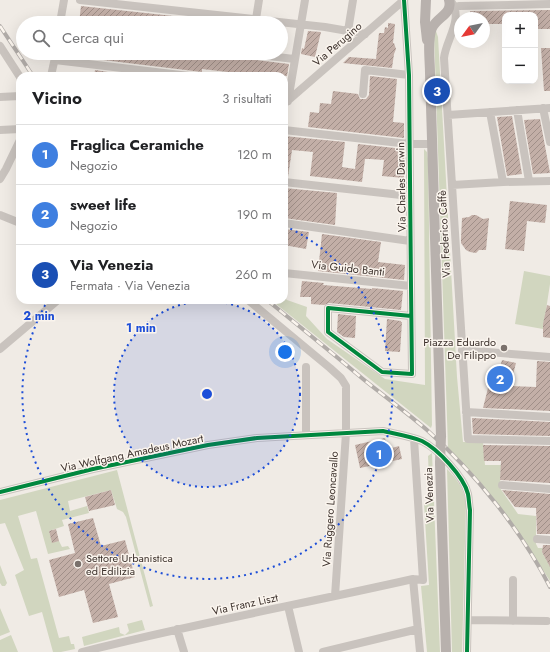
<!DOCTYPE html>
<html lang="it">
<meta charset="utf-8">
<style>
body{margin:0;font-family:Jost,sans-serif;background:#f2f2f2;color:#202124}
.controls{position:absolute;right:12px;top:12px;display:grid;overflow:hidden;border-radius:8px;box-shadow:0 4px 16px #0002}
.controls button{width:36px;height:36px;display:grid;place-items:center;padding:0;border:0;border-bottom:1px solid #e0e0e0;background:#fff;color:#202124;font:20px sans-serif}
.compass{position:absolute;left:454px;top:12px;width:36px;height:36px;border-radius:50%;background:#fff;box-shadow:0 4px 16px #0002;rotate:237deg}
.you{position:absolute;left:285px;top:352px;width:14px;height:14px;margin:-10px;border:3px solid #fff;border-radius:50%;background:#1a73e8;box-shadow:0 0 0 6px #1a73e833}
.badge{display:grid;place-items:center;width:26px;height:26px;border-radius:50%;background:#0f766e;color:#fff;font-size:13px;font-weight:700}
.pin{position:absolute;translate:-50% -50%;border:2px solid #fff;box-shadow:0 1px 4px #0006}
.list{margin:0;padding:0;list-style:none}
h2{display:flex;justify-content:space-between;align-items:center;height:52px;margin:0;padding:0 16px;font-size:17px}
h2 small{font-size:13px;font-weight:400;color:#757577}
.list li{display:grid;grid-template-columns:26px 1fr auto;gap:12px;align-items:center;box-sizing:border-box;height:60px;padding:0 16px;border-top:1px solid #e0e0e0}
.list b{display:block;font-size:15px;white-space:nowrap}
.list p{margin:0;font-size:13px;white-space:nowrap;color:#757577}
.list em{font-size:13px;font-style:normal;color:#757577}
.icon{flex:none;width:22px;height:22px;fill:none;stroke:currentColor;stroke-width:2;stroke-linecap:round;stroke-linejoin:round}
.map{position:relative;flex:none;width:550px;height:652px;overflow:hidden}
.search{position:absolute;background:#fff;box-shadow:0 4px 16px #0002;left:16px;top:16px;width:272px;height:44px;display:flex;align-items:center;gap:10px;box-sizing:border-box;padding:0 14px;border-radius:22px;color:#757577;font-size:15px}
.panel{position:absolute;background:#fff;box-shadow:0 4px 16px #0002;left:16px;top:72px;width:272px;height:232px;border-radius:12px}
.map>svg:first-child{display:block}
.grass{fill:#d1d6bf}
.building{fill:url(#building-hatch)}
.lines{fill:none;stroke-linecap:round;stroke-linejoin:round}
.minor{stroke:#c9c3be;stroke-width:8}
.major{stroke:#b8b1ad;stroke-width:10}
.rail-casing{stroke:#b1aca8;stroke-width:4}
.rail{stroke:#fbf5ee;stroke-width:2.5;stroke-dasharray:8;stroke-linecap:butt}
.major-bridge{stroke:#b8b1ad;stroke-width:10}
.cycleway-casing{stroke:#fbf5ee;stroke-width:6}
.cycleway{stroke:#00873e;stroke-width:4}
.ring{fill:none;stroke:#1d4ed8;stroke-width:2;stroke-dasharray:2 4}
.poi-dot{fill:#7a716c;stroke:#fbf5ee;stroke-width:1.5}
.labels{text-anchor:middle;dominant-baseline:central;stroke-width:3;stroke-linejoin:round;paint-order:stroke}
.street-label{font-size:11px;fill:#3b302b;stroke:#fbf5ee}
.poi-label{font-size:11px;fill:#3b302b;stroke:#fbf5ee;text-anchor:end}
.centre{fill:#1d4ed8;stroke:#fbf5ee;stroke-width:2}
.ring-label{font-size:12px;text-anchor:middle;font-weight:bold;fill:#1d4ed8;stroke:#fbf5ee;stroke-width:3;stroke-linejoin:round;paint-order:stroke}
</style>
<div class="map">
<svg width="550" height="652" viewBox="0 0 550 652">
<defs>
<pattern id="building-hatch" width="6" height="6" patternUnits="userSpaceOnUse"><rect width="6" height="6" fill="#c3afa7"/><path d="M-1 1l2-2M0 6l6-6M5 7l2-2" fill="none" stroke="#a08f88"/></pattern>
</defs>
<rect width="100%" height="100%" fill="#f0ebe5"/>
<path class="grass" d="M435,28L438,37L457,377L463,442H483L485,465H501L500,488L518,514L536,516V544L538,548H543L542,552L550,567V581L525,542L499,505L475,476L448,448L434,32Z
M424,149L427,152L428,159L432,425L431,428L271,300H284V297L287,300L307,307L306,316L327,339L385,379L425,385Z
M524,271L550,276V284L543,329L515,324Z
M432,453L440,652H427L421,586L429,585L424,503L430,501L428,456Z
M447,469C458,480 464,489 466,504L462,652H452Z
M117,470L153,606L150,607L126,517L123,512L117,509L111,490L68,501L70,511L87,506L89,513L62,520L64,526L49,531L52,542L59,541L62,547L68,546L70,549L48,554L36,511L18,516L31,559L37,558L59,638L69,636L71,644H74L75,649L61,652H53L42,612L29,616L15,575L24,570L5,523L0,524V500Z
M0,565L7,583L5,586H2L0,583Z
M0,608L10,632L0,636Z
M142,620L145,630L84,646L82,637L119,627L120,633L125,635L129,631L127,624Z
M11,635L18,652H0V640Z"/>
<path class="building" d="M81,6L210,20V23H79Z
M550,10V29H535V15H505V24H484V18H470V11Z
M388,23L395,24L393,43H394L396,49L394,54L392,68L343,63L349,57L376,59L379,33H384L385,27L388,28Z
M308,31L321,32L315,57L301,54L302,48L304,49Z
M541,48H550V91H544Z
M71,53H196L289,64L287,76H235L236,73L202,69V72L70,56Z
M95,70L108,72L107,76H94Z
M370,76L397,79L393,122L404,123V138L308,127L310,112L319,113L320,103L331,104L333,91L358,94L360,99H366L369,95Z
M512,116L522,174L507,176L497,117Z
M540,119L550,173L533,174L524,120Z
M284,136L345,142L342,167L355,169L358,144L404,149V178L382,176L384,160L370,159H365L362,182L310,176L313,152L292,150L288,177H284Z
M284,188L337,193L335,225L284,218Z
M510,201L547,205L545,223L527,221L524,251L505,249Z
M472,215H476L483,219L489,218L486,250H479L476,253L470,252L466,250L461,243V239L462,218L469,217Z
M284,229L309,232L306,249L284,245Z
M322,234L381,242L378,262L405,265L404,280L318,271Z
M302,281L324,283L323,285L372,289V288L403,291L401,310L329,303L324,305L311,304V297H300Z
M547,305L550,306V338L543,337V324Z
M338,314L356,316L355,338L344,337L337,332Z
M387,319L401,321V322H402L400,352L385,351Z
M502,360L516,363L510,386L536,387L537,361L550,362V411L483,408L489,384L492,385L494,374L498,375Z
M472,418L550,422V436L473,434Z
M385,438L388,449L399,446L402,459L360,468L355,445Z
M483,445L550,446V483L500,480L501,461H484Z
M111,490L115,505L89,511L85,497Z
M502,490L550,494V534H537L536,508L515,507Z
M93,518L101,546L125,540L135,577L109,584L118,617L93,623L84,590L59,597L49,560L75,553L68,524Z
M56,529L59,541L52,543L49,531Z
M543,545H550V567L542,552Z"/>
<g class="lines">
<path class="minor" d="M80,0L325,27L365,34
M404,0L409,75L411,286L412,374L382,372L328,332V308L411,316
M450,0C465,18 446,39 444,58L468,439L550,441
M451,9L459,6L550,4
M256,19L259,0
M60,23L64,0
M348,31L353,0
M0,46L20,77
M244,53L294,59
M55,60L189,76
M51,76L56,53
M363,94L365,70L409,75
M0,97L20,96
M288,101L305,0
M284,104L404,0
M543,108L550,142
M517,110L529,181
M490,112L503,182
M448,115L550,108
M0,130L20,129
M284,130L409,144H432
M0,179L6,169L20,140
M284,182L410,196
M452,185L503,182L550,181
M0,215L20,223
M284,223L410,241
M284,273L411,286
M248,300L330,368L341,378L346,386V433L335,596
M0,349L58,300
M462,350L550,357
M306,367V435
M466,412L550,417
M414,439L423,580L413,579L420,652
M502,485L550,489
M0,492L93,469L208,445L257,438L383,431C396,434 410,436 422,441C438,449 464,477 468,494C469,499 469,505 470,510L467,652
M537,539L550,540
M513,580V621
M288,606L299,652
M468,620L547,621
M177,629L184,652
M82,652C191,624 303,604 413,579
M323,652L418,629"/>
<path class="major" d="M426,0L425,22L427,40
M441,436L430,73C430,61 427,39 432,28C437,17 453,14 449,0
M440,463L446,652"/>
<g class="rail-casing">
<path id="rail" d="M0,26L33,76
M267,300C299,326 331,352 363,379C384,396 406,412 427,430C475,473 521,530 550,587"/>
</g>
<use href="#rail" class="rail"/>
<path class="major-bridge" d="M440,463L441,436"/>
<g class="cycleway-casing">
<path id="cycleway" d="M404,0L409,75L411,286L412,374L382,372L328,332V308L411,316
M0,492L93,469L208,445L257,438L383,431C396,434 410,436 422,441C438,449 464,477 468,494C469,499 469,505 470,510L467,652"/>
</g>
<use href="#cycleway" class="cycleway"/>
</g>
<circle cx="207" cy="394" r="93" fill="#1d4ed8" fill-opacity=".12"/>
<g class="ring">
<circle cx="207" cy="394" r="93"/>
<path d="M285 226A185 185 0 1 1 48 300"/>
</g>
<g class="poi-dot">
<circle cx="504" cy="348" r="4"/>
<circle cx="78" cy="564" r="4"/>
</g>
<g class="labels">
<g class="street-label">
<text transform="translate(337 44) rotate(-41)">Via Perugino</text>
<text transform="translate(401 187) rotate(-91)">Via Charles Darwin</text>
<text transform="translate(444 234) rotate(-93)">Via Federico Caffè</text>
<text transform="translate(348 268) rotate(6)">Via Guido Banti</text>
<text transform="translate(132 453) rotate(-12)">Via Wolfgang Amadeus Mozart</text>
<text transform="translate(429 495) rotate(-92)">Via Venezia</text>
<text transform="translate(330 509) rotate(-86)">Via Ruggero Leoncavallo</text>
<text transform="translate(245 604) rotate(-12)">Via Franz Liszt</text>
</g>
<g class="poi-label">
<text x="496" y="342">Piazza Eduardo<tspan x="496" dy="13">De Filippo</tspan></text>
<text x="86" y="558" text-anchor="start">Settore Urbanistica<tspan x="86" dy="13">ed Edilizia</tspan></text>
</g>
</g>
<circle cx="207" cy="394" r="6" class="centre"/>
<g class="ring-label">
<text x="39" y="320">2 min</text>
<text x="141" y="332">1 min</text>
</g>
</svg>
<div class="controls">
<button>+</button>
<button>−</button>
</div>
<svg class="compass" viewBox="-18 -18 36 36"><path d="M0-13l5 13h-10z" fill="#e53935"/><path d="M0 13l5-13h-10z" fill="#757577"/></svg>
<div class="you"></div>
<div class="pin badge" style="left:379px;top:454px;background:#3f7fe0">1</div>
<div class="pin badge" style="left:500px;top:379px;background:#3f7fe0">2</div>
<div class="pin badge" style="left:437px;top:91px;background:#1a4fb4">3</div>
<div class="search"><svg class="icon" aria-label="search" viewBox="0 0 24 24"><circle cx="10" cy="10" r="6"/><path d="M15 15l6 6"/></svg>Cerca qui</div>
<section class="panel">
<h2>Vicino<small>3 risultati</small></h2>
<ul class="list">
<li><span class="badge" style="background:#3f7fe0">1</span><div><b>Fraglica Ceramiche</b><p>Negozio</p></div><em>120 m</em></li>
<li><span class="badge" style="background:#3f7fe0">2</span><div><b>sweet life</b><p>Negozio</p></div><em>190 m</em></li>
<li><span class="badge" style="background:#1a4fb4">3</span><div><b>Via Venezia</b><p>Fermata · Via Venezia</p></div><em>260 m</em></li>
</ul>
</section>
</div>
